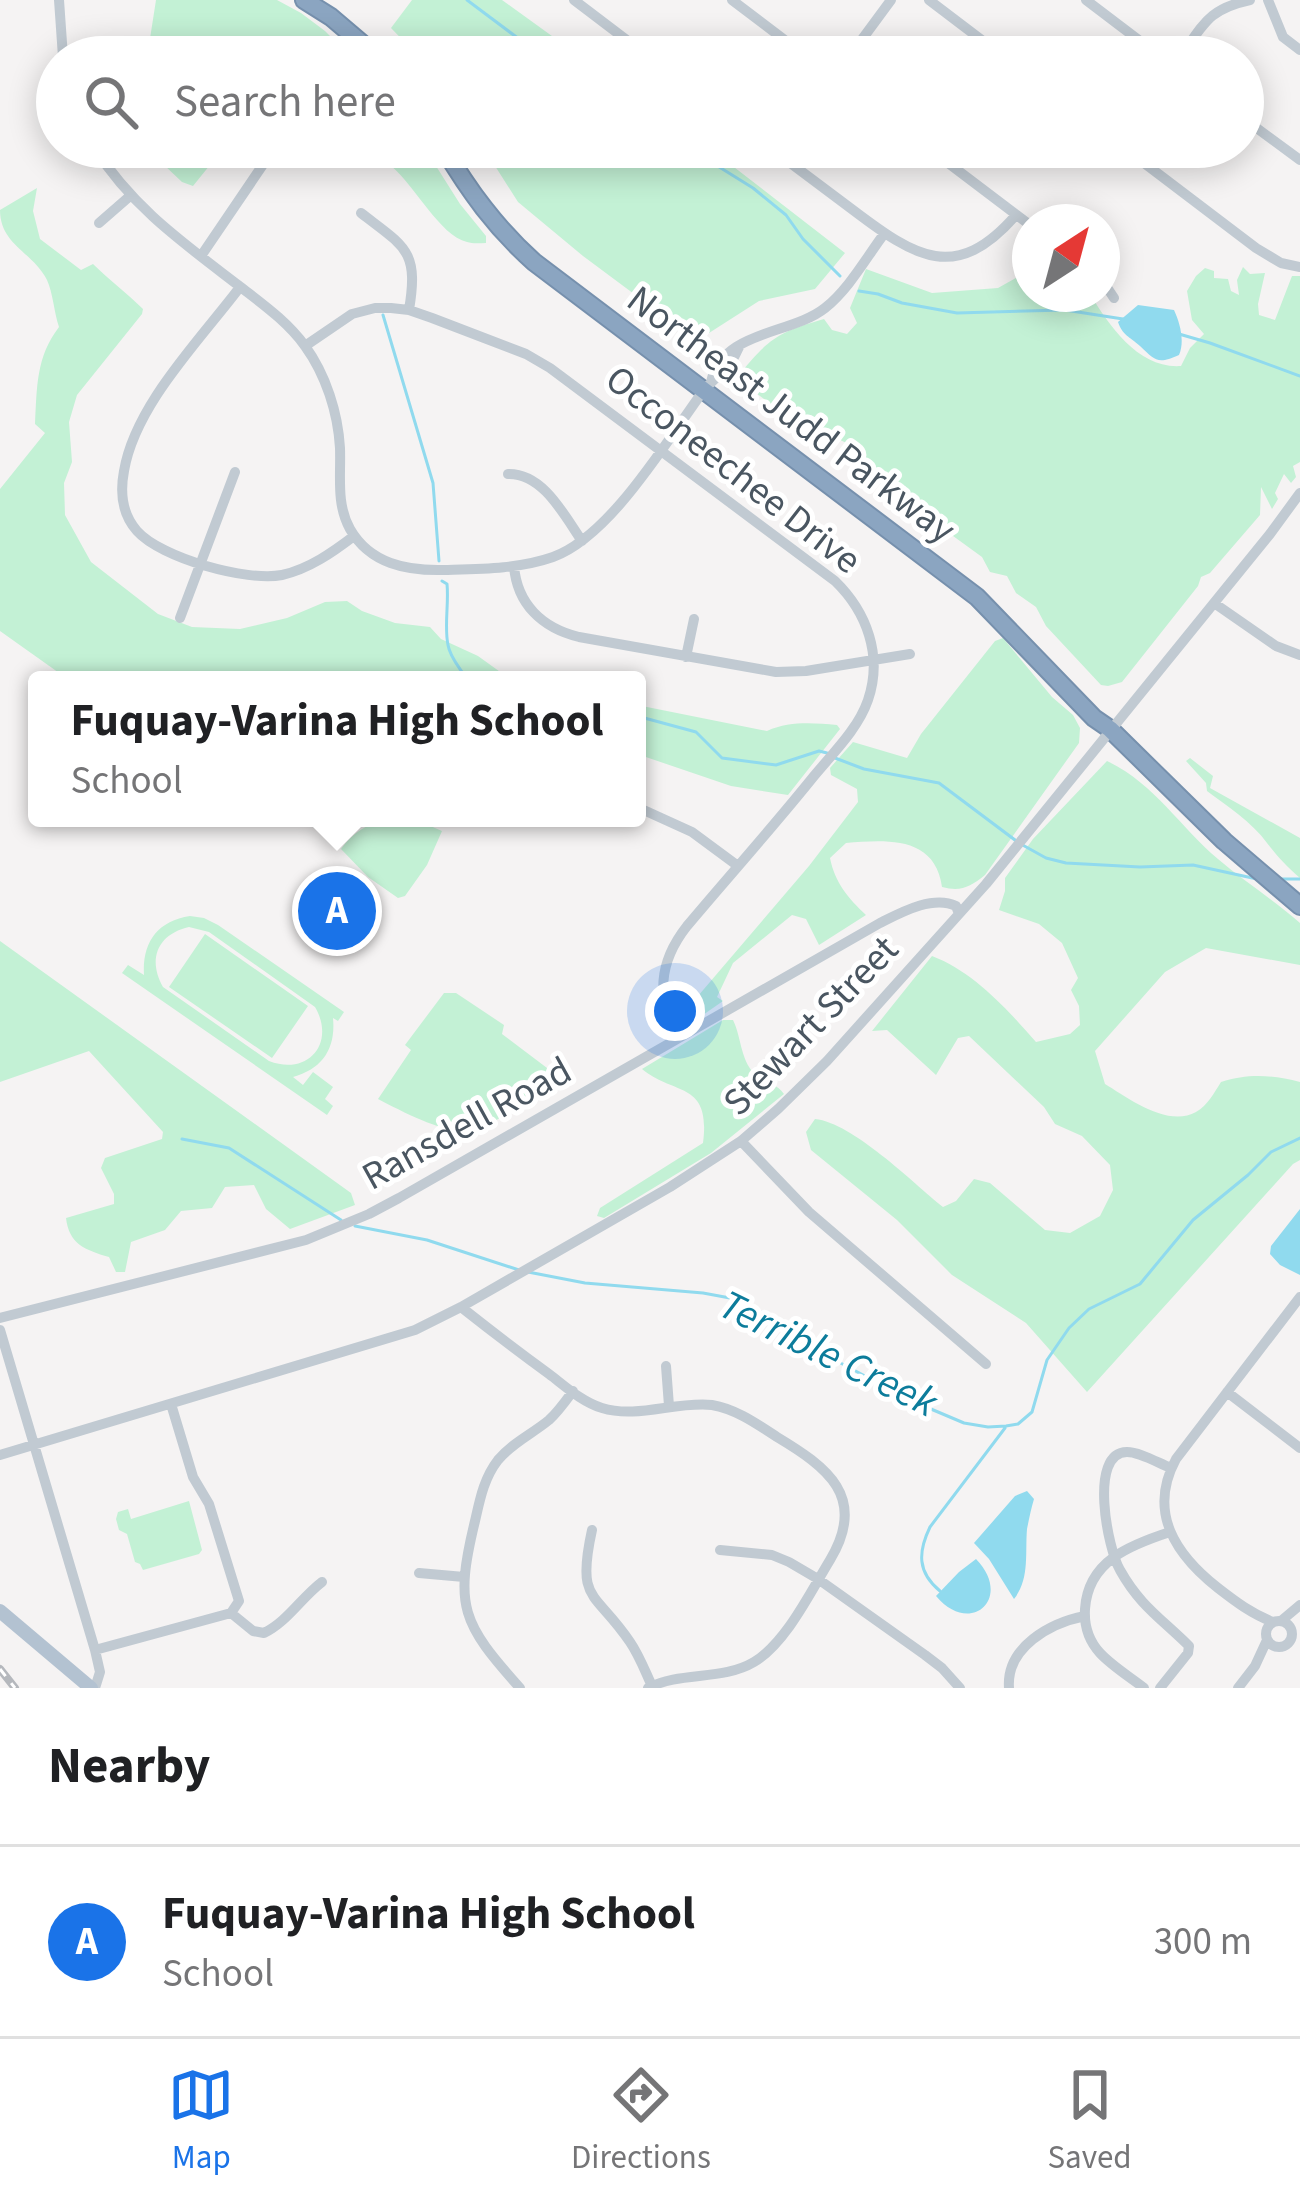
<!DOCTYPE html>
<style>
body{margin:0;font-family:"Source Sans 3",sans-serif;background:#f2f2f2;color:#202124}
.compass{position:absolute;left:1012px;top:204px;width:108px;height:108px;border-radius:50%;background:#fff;box-shadow:0 6px 30px #0003;rotate:36deg}
.you{position:absolute;left:675px;top:1011px;width:42px;height:42px;margin:-30px;border:9px solid #fff;border-radius:50%;background:#1a73e8;box-shadow:0 0 0 18px #1a73e833}
.badge{display:grid;place-items:center;width:78px;height:78px;border-radius:50%;background:#1a73e8;color:#fff;font-size:39px;font-weight:700}
.pin{position:absolute;translate:-50% -50%;border:6px solid #fff;box-shadow:0 3px 12px #0006}
.popup{position:absolute;left:28px;top:671px;width:618px;height:156px;box-sizing:border-box;display:grid;place-content:center;border-radius:12px;background:#fff;filter:drop-shadow(0 3px 9px #0005);font-size:39px;white-space:nowrap;color:#757577}
.popup b{font-size:45px;color:#202124}
.popup::after{content:'';position:absolute;left:50%;top:100%;margin-left:-24px;border:24px solid transparent;border-top-color:#fff}
.list{margin:0;padding:0;list-style:none}
h2{display:flex;justify-content:space-between;align-items:center;height:156px;margin:0;padding:0 48px;font-size:51px}
h2 small{font-size:39px;font-weight:400;color:#757577}
.list li{display:grid;grid-template-columns:78px 1fr auto;gap:36px;align-items:center;box-sizing:border-box;height:192px;padding:0 48px;border-top:3px solid #e0e0e0}
.list b{display:block;font-size:45px;white-space:nowrap}
.list p{margin:0;font-size:39px;white-space:nowrap;color:#757577}
.list em{font-size:39px;font-style:normal;color:#757577}
.icon{flex:none;width:66px;height:66px;fill:none;stroke:currentColor;stroke-width:2;stroke-linecap:round;stroke-linejoin:round}
.map{position:relative;flex:none;width:1300px;height:1688px;overflow:hidden}
.search{position:absolute;background:#fff;box-shadow:0 6px 30px #0003;left:36px;right:36px;top:36px;height:132px;display:flex;align-items:center;gap:30px;box-sizing:border-box;padding:0 42px;border-radius:66px;color:#757577;font-size:45px}
.sheet{height:348px;background:#fff}
nav{display:flex;justify-content:space-around;align-items:center;box-sizing:border-box;height:168px;border-top:3px solid #e0e0e0;background:#fff;font-size:33px;color:#757577}
nav a{display:grid;justify-items:center;gap:6px}
nav .on{color:#1a73e8}
.map>svg:first-child{display:block}
.green{fill:#c3f1d5;fill-rule:evenodd}
.water{fill:#90daee}
.lines{fill:none;stroke-linecap:round;stroke-linejoin:round}
.stream{stroke:#90daee;stroke-width:3}
.highway-casing{stroke:#7690ad;stroke-width:20}
.minor{stroke:#c1cad2;stroke-width:10}
.major{stroke:#b3c2d1;stroke-width:14}
.highway{stroke:#8ba5c1;stroke-width:16}
.rail-casing{stroke:#b5b8bd;stroke-width:8}
.rail{stroke:#fff;stroke-width:3;stroke-dasharray:9;stroke-linecap:butt}
.labels{text-anchor:middle;dominant-baseline:central;stroke-width:10;stroke-linejoin:round;paint-order:stroke}
.street-label{font-size:39px;fill:#4a5661;stroke:#fff}
.water-label{font-size:42px;font-style:italic;fill:#0c7c9b;stroke:#fff}
</style>
<div class="map">
<svg width="1300" height="1688" viewBox="0 0 1300 1688">
<rect width="100%" height="100%" fill="#f5f3f3"/>
<path class="green" d="M156,0H277L301,13L325,31L351,57H167L160,49L149,45Z
M412,0H502L581,57H419L391,28Z
M145,147H211L212,148L210,165L193,186L182,182Z
M337,147H424L460,204L486,236V243C480,243 473,244 467,242C440,236 414,184 391,166C373,153 354,159 337,147Z
M483,147H708L845,253L815,289L759,301L709,333L695,322L665,317L583,256L518,202Z
M37,188L33,211L40,239L81,270L93,264C109,280 127,293 143,309L142,314L77,395L69,422L72,462L64,483L65,515L91,562L158,614L192,627L240,629L287,618L325,602L347,601L362,611L395,623L430,627L441,639L478,656L503,674L528,672L554,680H69L0,631V489L45,433L35,424C37,387 36,357 59,327C54,312 53,293 47,280C33,252 0,245 0,210Z
M1243,267L1250,274L1265,273L1258,304L1259,315L1275,320L1292,276H1300V462L1293,466L1296,477L1291,483L1284,474L1275,493L1278,499L1272,509L1261,487L1260,515L1210,573L1201,577L1198,586L1122,682L1108,686L1101,685L1046,626L1036,607L1016,593L1007,576L990,572L982,557L865,472L863,451L780,411L736,378C769,339 775,333 824,319L832,330L847,334L857,323L850,308L866,269L932,293L998,288L1030,270V294H1090C1110,327 1139,369 1181,366L1190,348L1204,334L1192,320L1187,291L1196,276L1205,268L1214,271V278L1228,279L1231,291L1239,295L1237,280Z
M1003,638L1052,697L1073,715L1080,728L1079,743L985,875C970,887 961,892 942,887C935,835 885,840 846,843L830,858C835,883 848,898 866,915L819,945L806,919L792,915L733,963L717,997L723,1001L700,1017L690,1014L687,1010L692,1003L809,866L858,802L857,789L831,775L830,768L853,742L907,758L921,734L995,641Z
M637,705L767,731C790,721 812,723 837,725L840,729L788,795L731,786L637,754Z
M1190,758L1213,776L1210,788L1300,838V878C1285,865 1278,857 1267,843C1252,822 1227,806 1207,791L1206,783L1186,761Z
M1107,761C1154,783 1180,827 1218,859C1245,882 1274,900 1300,923V965L1206,948L1165,972L1095,1051L1105,1084C1128,1098 1168,1128 1196,1112C1208,1105 1214,1093 1221,1082C1249,1073 1272,1075 1300,1082V1160L1293,1164L1087,1392L1026,1323L952,1275L897,1220L811,1150L806,1132L815,1119C853,1123 912,1182 943,1207L956,1201L974,1179L990,1183L1045,1230L1070,1233L1100,1216L1113,1190L1110,1165L1082,1136L1055,1124L1044,1107L969,1036L958,1038L936,1075L887,1030L872,1031L932,956C974,972 1008,1010 1036,1042L1070,1034L1080,1025L1079,1006L1071,990L1078,978L1062,943L1039,924L999,910L1005,891V878L1033,839Z
M389,818L414,819L442,831L427,865L405,896L398,898L368,877L341,849C353,832 369,823 389,818Z
M190,916L204,918L218,925L344,1012L338,1021L333,1018C336,1049 322,1069 293,1077L303,1085L313,1072L333,1087L325,1099L333,1106L327,1115L122,973L128,965L144,975C142,943 157,921 190,916ZM189,927L209,932L315,1007C336,1043 308,1076 269,1061L163,987C147,959 158,934 189,927Z
M205,934L308,1006L272,1058L169,987Z
M0,941L351,1193L355,1205L290,1229L266,1209L254,1185L225,1187L212,1208L181,1211L165,1230L131,1242L125,1272H116L109,1257C85,1250 69,1244 66,1218L114,1204V1194L101,1168L105,1158L162,1139L163,1132L89,1051L0,1082Z
M444,993H456L504,1025L502,1034L551,1071C482,1144 466,1145 378,1099L411,1050L405,1045Z
M723,1020H733C742,1038 740,1063 758,1077C768,1086 775,1082 784,1094L711,1153L604,1218L597,1216L600,1208L703,1143C711,1081 675,1096 642,1069Z
M189,1501L202,1550L199,1554L143,1570L140,1564L135,1562L127,1534L119,1530L116,1519L118,1512L128,1509L131,1519Z"/>
<path class="water" d="M1138,305L1174,310C1180,323 1185,341 1179,355C1157,365 1155,360 1140,346C1129,336 1123,336 1118,322Z
M1300,1209V1275L1280,1265L1270,1254L1271,1246Z
M1027,1491L1034,1499C1031,1509 1029,1519 1027,1529C1025,1553 1030,1579 1014,1599L989,1559L974,1543L1015,1496Z
M976,1559C1014,1598 970,1637 936,1596L959,1572Z"/>
<g class="lines">
<path class="stream" d="M467,0L543,57
M687,147L753,188L786,215L803,239L840,276
M859,291L878,294L902,303L957,313L1065,310L1123,319
M383,315L433,483L439,561
M1179,334L1210,343L1300,376
M442,581L447,584C449,604 444,626 448,645C450,658 461,669 467,680
M637,716L696,732L722,758L776,765L819,751L827,753
M835,758L864,769L939,783L1019,843L1046,858L1066,863L1140,867L1193,865L1257,879
M1279,879H1300
M182,1139L229,1148L341,1220
M355,1226L427,1240L519,1270
M528,1272L585,1283L703,1293L730,1298L788,1329L833,1359L912,1401L964,1423L988,1427L1006,1426L1018,1424L1032,1412L1047,1360L1069,1328L1089,1309L1140,1284L1193,1220L1248,1175L1271,1152L1300,1138
M940,1591C917,1572 918,1552 930,1527L1005,1428"/>
<g class="highway-casing">
<path id="highway" d="M304,0L331,17L378,57
M443,147C469,191 496,228 534,262L977,597L1094,718L1110,729L1224,841L1300,906"/>
</g>
<path class="minor" d="M59,0L63,57
M574,0L649,57
M732,0L807,57
M929,0L1004,57
M1086,0L1161,57
M1268,0L1283,37L1300,50
M849,57L891,0
M1180,57C1204,24 1208,9 1250,0
M1243,118L1300,160
M94,147C132,207 182,242 238,285C261,303 287,321 305,346C326,375 338,413 340,448C341,476 336,504 350,529C370,564 407,571 444,570C479,569 519,569 553,557C611,536 667,440 704,390C718,374 730,369 739,347
M769,147C797,168 825,189 853,210C915,257 956,284 1016,215
M927,147L1030,225
M1123,147L1256,248L1281,263L1300,267
M361,213C405,247 419,250 409,310
M99,223L130,196
M201,256L275,147
M1102,280L1114,298
M240,287C200,340 135,405 124,471C120,492 122,514 137,531C161,558 247,582 282,575C309,569 333,552 354,536
M305,346L352,314L375,308H391L409,310L432,318L526,354L550,368L835,581C867,612 883,656 868,700C858,729 833,753 814,776C773,827 729,876 687,926C658,963 656,998 679,1038
M711,382C723,330 791,335 825,308C849,289 866,258 884,234
M508,474C543,473 564,515 582,541
M514,566C517,604 542,628 579,637L776,672L806,671L910,654
M1214,603L1276,646L1300,655
M180,618L235,472
M686,657L694,619
M637,807L692,832L738,866
M741,1141L809,1212L986,1364
M461,1307C490,1330 519,1352 549,1374C565,1386 582,1402 602,1408C637,1419 676,1401 712,1405C736,1409 757,1424 777,1437C827,1467 868,1497 830,1560C811,1591 786,1643 754,1662C722,1681 681,1671 648,1688
M0,1318L306,1240L369,1214L399,1198L880,923C902,912 933,895 956,906L959,914
M0,1330L95,1650L100,1672L95,1688
M666,1366L669,1406
M1227,1392L1300,1448
M171,1404L193,1477L209,1504L239,1601L231,1613
M0,1455L415,1330L461,1307L670,1187L741,1141L778,1109L827,1061L986,884L1270,534L1300,493
M592,1530C576,1603 595,1590 630,1642C639,1655 645,1671 652,1686
M720,1550L772,1555L789,1562L818,1579L925,1655L942,1668L960,1688
M419,1573L464,1577
M231,1613L253,1631L264,1633C287,1622 301,1598 322,1582
M1266 1634a13 13 0 1 1 26 0a13 13 0 1 1-26 0Z
M1281,1621L1300,1605
M1273,1622C1252,1614 1236,1602 1218,1588C1176,1555 1147,1513 1176,1459L1300,1297
M95,1650L231,1613
M520,1688C462,1623 454,1607 475,1521C480,1499 484,1478 498,1460C512,1443 532,1434 549,1420C558,1412 565,1402 573,1391
M1009,1688C1006,1647 1050,1623 1085,1616
M1144,1688C1130,1677 1112,1666 1100,1653C1089,1641 1084,1625 1085,1609C1088,1561 1130,1545 1170,1532
M1160,1688L1188,1653L1189,1646C1162,1619 1140,1606 1120,1570C1108,1550 1088,1452 1127,1452C1140,1452 1158,1463 1171,1468
M1238,1688L1255,1666L1267,1640"/>
<path class="major" d="M0,1611L91,1688"/>
<use href="#highway" class="highway"/>
<g class="rail-casing">
<path id="rail" d="M0,1669L15,1688"/>
</g>
<use href="#rail" class="rail"/>
</g>
<g class="labels">
<g class="street-label">
<text transform="translate(791 415) rotate(37)">Northeast Judd Parkway</text>
<text transform="translate(733 470) rotate(38)">Occoneechee Drive</text>
<text transform="translate(811 1026) rotate(-46)">Stewart Street</text>
<text transform="translate(467 1124) rotate(-29)">Ransdell Road</text>
</g>
<g class="water-label">
<text transform="translate(828 1354) rotate(26)">Terrible Creek</text>
</g>
</g>
</svg>
<svg class="compass" viewBox="-18 -18 36 36"><path d="M0-13l5 13h-10z" fill="#e53935"/><path d="M0 13l5-13h-10z" fill="#757577"/></svg>
<div class="you"></div>
<div class="pin badge" style="left:337px;top:911px">A</div>
<div class="popup"><b>Fuquay-Varina High School</b>School</div>
<div class="search"><svg class="icon" aria-label="search" viewBox="0 0 24 24"><circle cx="10" cy="10" r="6"/><path d="M15 15l6 6"/></svg>Search here</div>
</div>
<section class="sheet">
<h2>Nearby<small></small></h2>
<ul class="list">
<li><span class="badge">A</span><div><b>Fuquay-Varina High School</b><p>School</p></div><em>300 m</em></li>
</ul>
</section>
<nav>
<a class="on"><svg class="icon" aria-label="map" viewBox="0 0 24 24"><path d="M3 6l6-2 6 2 6-2v14l-6 2-6-2-6 2zM9 4v14M15 6v14"/></svg>Map</a>
<a><svg class="icon" aria-label="directions" viewBox="0 0 24 24"><path d="M12 3l9 9-9 9-9-9zM9 14v-3h6M13 9l2 2-2 2"/></svg>Directions</a>
<a><svg class="icon" aria-label="saved" viewBox="0 0 24 24"><path d="M7 4h10v16l-5-4-5 4z"/></svg>Saved</a>
</nav>
